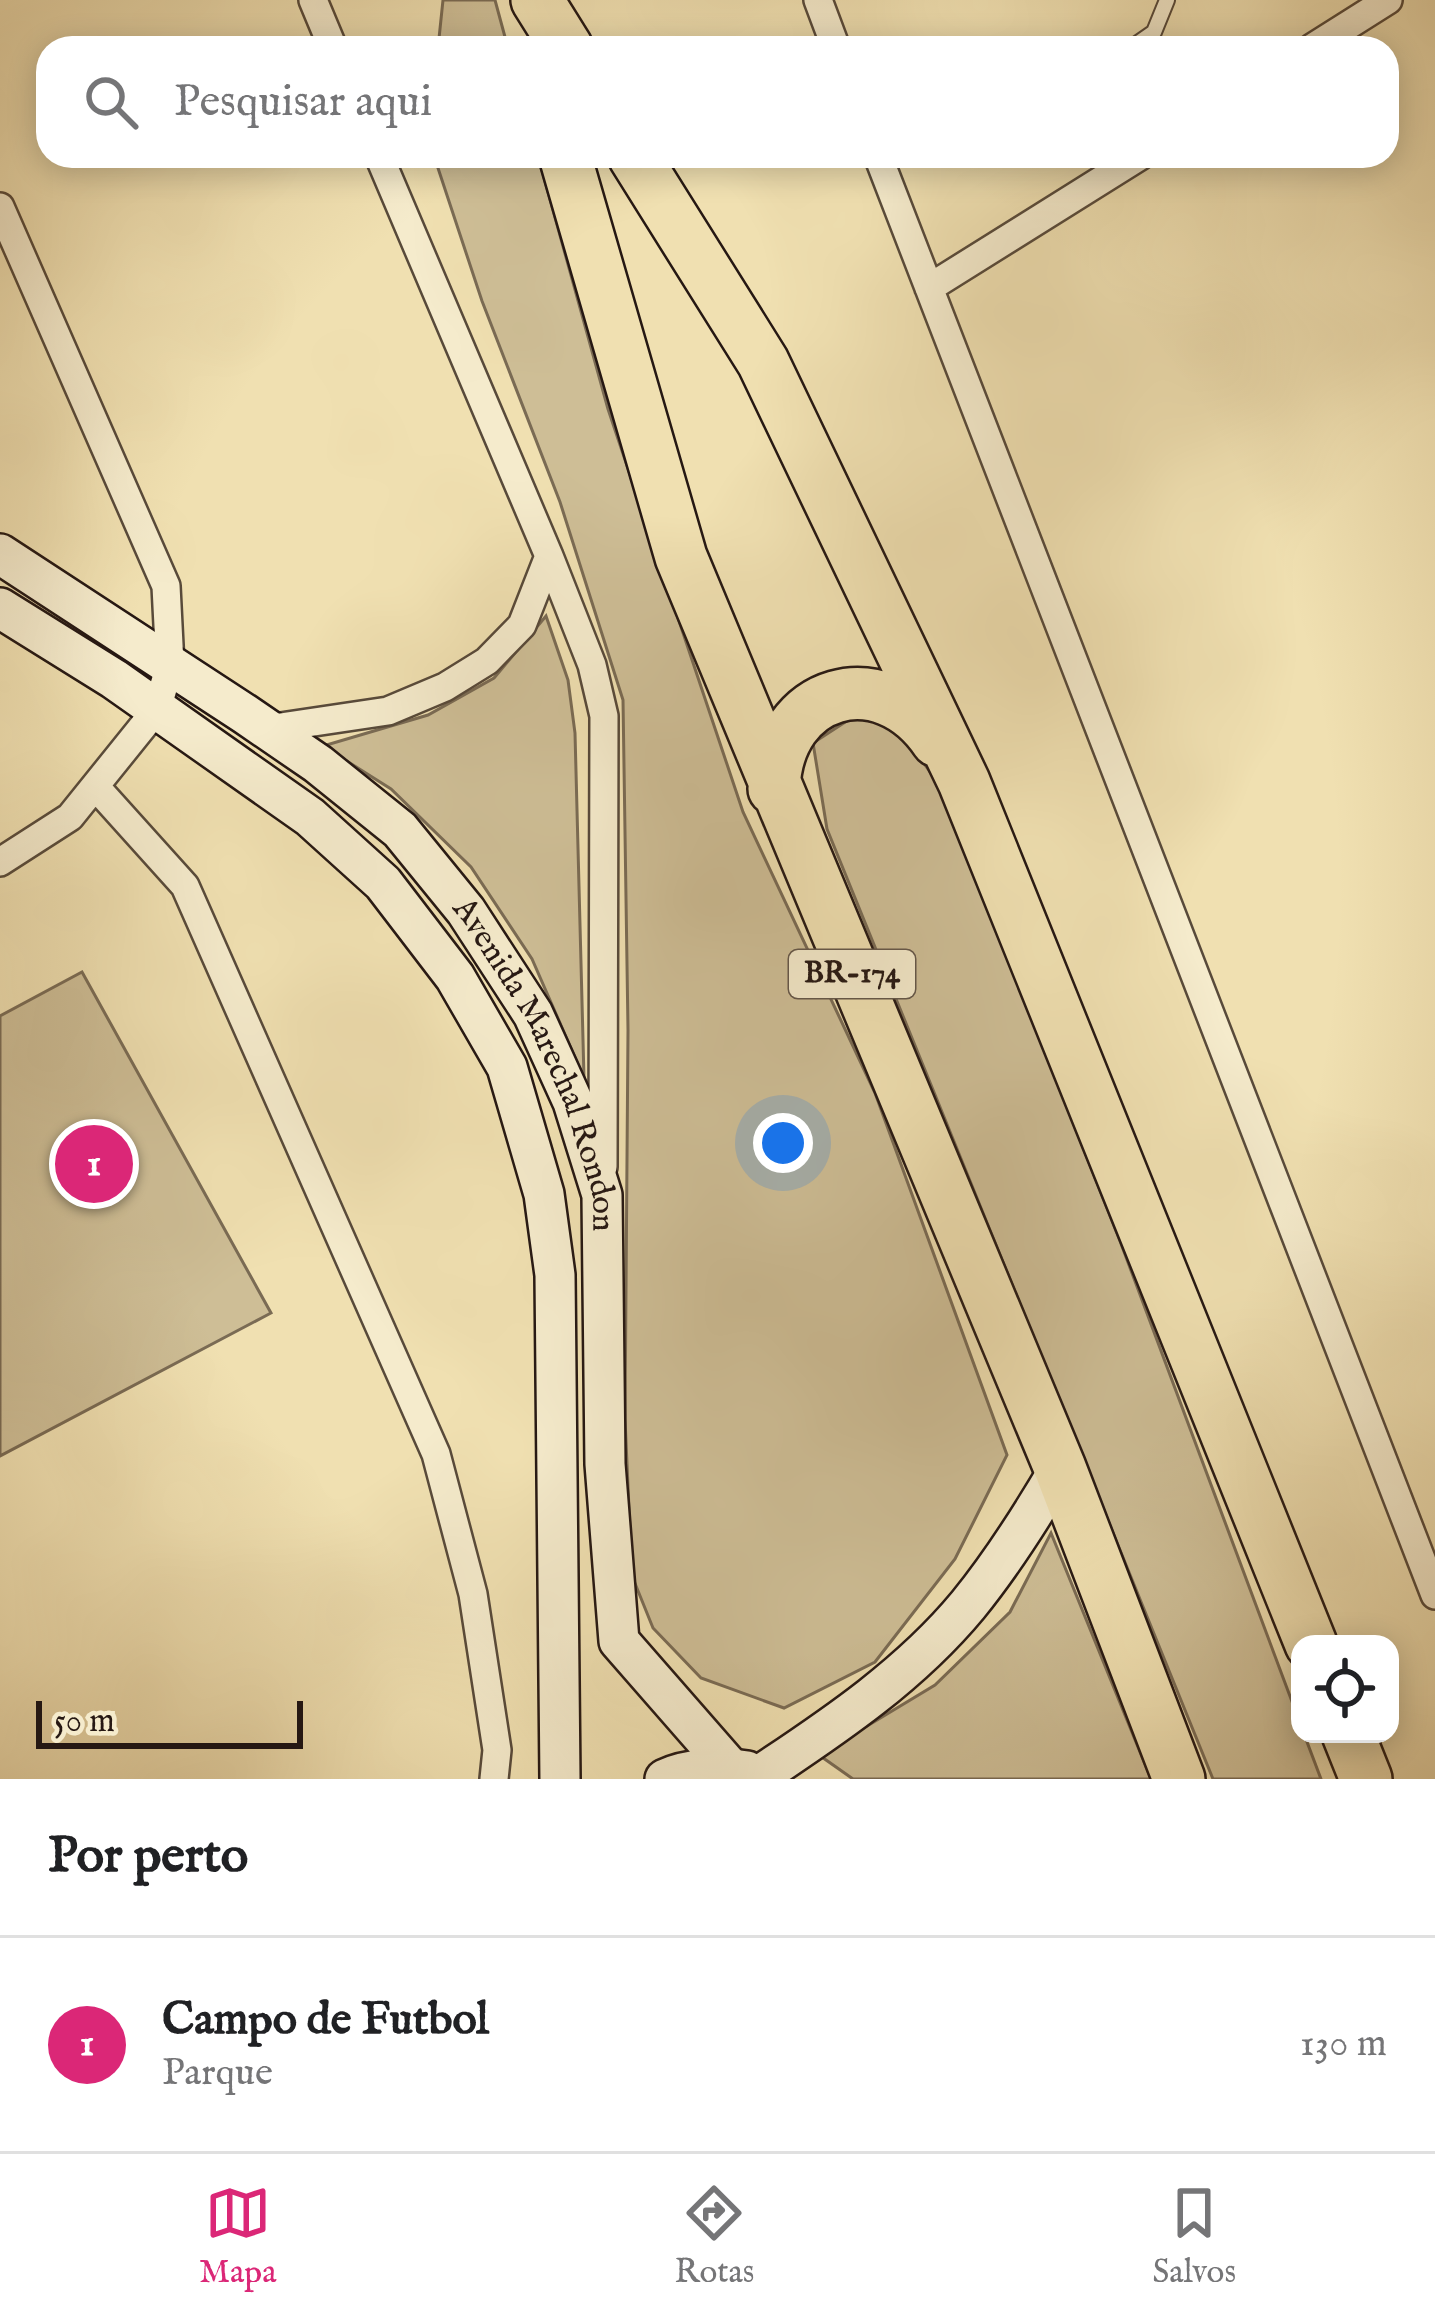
<!DOCTYPE html>
<html lang="pt">
<style>
body{margin:0;font-family:"IM FELL English",serif;background:#f2f2f2;color:#202124}
.controls{position:absolute;right:36px;bottom:36px;display:grid;overflow:hidden;border-radius:24px;box-shadow:0 6px 30px #0003}
.controls button{width:108px;height:108px;display:grid;place-items:center;padding:0;border:0;border-bottom:3px solid #e0e0e0;background:#fff;color:#202124;font:60px sans-serif}
.scale{position:absolute;left:36px;bottom:30px;width:267px;box-sizing:border-box;padding-left:12px;border:6px solid #261813;border-top:0;font-size:33px;line-height:42px;white-space:nowrap;color:#261813;-webkit-text-stroke:9px #f5ebcc;paint-order:stroke}
.you{position:absolute;left:783px;top:1143px;width:42px;height:42px;margin:-30px;border:9px solid #fff;border-radius:50%;background:#1a73e8;box-shadow:0 0 0 18px #1a73e833}
.badge{display:grid;place-items:center;width:78px;height:78px;border-radius:50%;background:#db2777;color:#fff;font-size:39px;font-weight:700}
.pin{position:absolute;translate:-50% -50%;border:6px solid #fff;box-shadow:0 3px 12px #0006}
.list{margin:0;padding:0;list-style:none}
h2{display:flex;justify-content:space-between;align-items:center;height:156px;margin:0;padding:0 48px;font-size:51px}
h2 small{font-size:39px;font-weight:400;color:#757577}
.list li{display:grid;grid-template-columns:78px 1fr auto;gap:36px;align-items:center;box-sizing:border-box;height:216px;padding:0 48px;border-top:3px solid #e0e0e0}
.list b{display:block;font-size:45px;white-space:nowrap}
.list p{margin:0;font-size:39px;white-space:nowrap;color:#757577}
.list em{font-size:39px;font-style:normal;color:#757577}
.icon{flex:none;width:66px;height:66px;fill:none;stroke:currentColor;stroke-width:2;stroke-linecap:round;stroke-linejoin:round}
.map{position:relative;flex:none;width:1435px;height:1779px;overflow:hidden}
.search{position:absolute;background:#fff;box-shadow:0 6px 30px #0003;left:36px;right:36px;top:36px;height:132px;display:flex;align-items:center;gap:30px;box-sizing:border-box;padding:0 42px;border-radius:36px;color:#757577;font-size:45px}
.sheet{height:372px;background:#fff}
nav{display:flex;justify-content:space-around;align-items:center;box-sizing:border-box;height:168px;border-top:3px solid #e0e0e0;background:#fff;font-size:33px;color:#757577}
nav a{display:grid;justify-items:center;gap:6px}
nav .on{color:#db2777}
.map>svg:first-child{display:block}
.green{fill:#cebe96;stroke:#7a6b54;stroke-width:3}
.lines{fill:none;stroke-linecap:round;stroke-linejoin:round}
.lane-casing{stroke:#584a3a;stroke-width:18}
.street-casing{stroke:#584a3a;stroke-width:32}
.secondary-casing{stroke:#261813;stroke-width:44}
.highway-casing{stroke:#261813;stroke-width:56}
.lane{stroke:#f5ebcc;stroke-width:14}
.street{stroke:#f5ebcc;stroke-width:27}
.secondary{stroke:#f5ebcc;stroke-width:39}
.highway{stroke:#f0e0b1;stroke-width:51}
.labels{text-anchor:middle;dominant-baseline:central;stroke-width:9;stroke-linejoin:round;paint-order:stroke}
.shield{fill:#f5ebcc;stroke:#64574a;stroke-width:3}
.shield-label{font-size:30px;font-weight:bold;fill:#261813}
.street-label{font-size:33px;fill:#261813;stroke:#f5ebcc}
</style>
<div class="map">
<svg width="1435" height="1779" viewBox="0 0 1435 1779">
<rect width="100%" height="100%" fill="#f0e0b1"/>
<filter id="stains"><feTurbulence type="fractalNoise" baseFrequency=".00167" numOctaves="4"/><feColorMatrix values="0 0 0 0 .2 0 0 0 0 .09 0 0 0 0 .02 0 0 0 .5 -.17"/></filter>
<radialGradient id="worn" r=".72"><stop offset=".6" stop-color="#630" stop-opacity="0"/><stop offset="1" stop-color="#630" stop-opacity=".3"/></radialGradient>
<path class="green" d="M443,0H495L508,48H438Z
M434,156H538L608,409L743,812L875,1093L1007,1455L955,1559L875,1662L784,1708L701,1678L653,1628L632,1576L625,1419L628,1030L623,700L560,502L482,301Z
M546,616L568,680L575,733L584,1078L532,959L471,867L391,789L323,746L428,715L494,678Z
M853,717L894,721L940,786L1120,1241L1300,1723V1734H1304L1321,1779H1213L827,829L813,743Z
M82,972L271,1313L0,1456V1016Z
M1051,1533L1151,1779H853L819,1755L935,1685L1010,1612Z"/>
<g class="lines">
<g class="lane-casing">
<path id="lane" d="M1131,48L1154,32L1167,0"/>
</g>
<g class="street-casing">
<path id="street" d="M313,0L333,48
M818,0L836,48
M1312,48L1388,0
M379,156L549,556L592,665L604,716L603,1167
M878,156L1435,1595
M0,207L166,586L170,665L157,709L70,817L0,862
M929,288L1140,156
M267,729L388,711L445,687L487,661L522,625L549,556
M95,786L185,886L436,1454L473,1594L497,1750L494,1779"/>
</g>
<g class="secondary-casing">
<g id="secondary">
<path id="s1" d="M0,554L245,714L318,764L400,830L466,911L533,1014L573,1102L602,1195L605,1464L619,1641L730,1768"/>
<path d="M0,608L114,679L310,817L383,883L455,977L507,1067L544,1194L555,1275L560,1779"/>
<path d="M762,1774C836,1725 911,1674 968,1605C1003,1562 1032,1516 1060,1468"/>
<path d="M665,1779C688,1768 722,1767 747,1771"/>
</g>
</g>
<g class="highway-casing">
<path id="highway" d="M537,0L567,48
M565,156L681,557L1060,1468L1179,1779
M634,156L763,362L964,782L1311,1644
M774,789C777,689 881,659 937,741
M1348,1734L1366,1779"/>
</g>
<use href="#lane" class="lane"/>
<use href="#street" class="street"/>
<use href="#secondary" class="secondary"/>
<use href="#highway" class="highway"/>
</g>
<g class="labels">
<rect class="shield" x="789" y="950" width="126" height="48" rx="9"/>
<g class="shield-label">
<text x="852" y="974">BR-174</text>
</g>
<g class="street-label">
<text stroke="none"><textPath href="#s1" startOffset="762">Avenida Marechal Rondon</textPath></text>
</g>
</g>
<rect width="100%" height="100%" filter="url(#stains)"/>
<rect width="100%" height="100%" fill="url(#worn)"/>
</svg>
<div class="controls">
<button><svg class="icon" aria-label="locate" viewBox="0 0 24 24"><circle cx="12" cy="12" r="6"/><path d="M12 2v4M12 18v4M2 12h4M18 12h4"/></svg></button>
</div>
<div class="scale">50 m</div>
<div class="you"></div>
<div class="pin badge" style="left:94px;top:1164px">1</div>
<div class="search"><svg class="icon" aria-label="search" viewBox="0 0 24 24"><circle cx="10" cy="10" r="6"/><path d="M15 15l6 6"/></svg>Pesquisar aqui</div>
</div>
<section class="sheet">
<h2>Por perto<small></small></h2>
<ul class="list">
<li><span class="badge">1</span><div><b>Campo de Futbol</b><p>Parque</p></div><em>130 m</em></li>
</ul>
</section>
<nav>
<a class="on"><svg class="icon" aria-label="map" viewBox="0 0 24 24"><path d="M3 6l6-2 6 2 6-2v14l-6 2-6-2-6 2zM9 4v14M15 6v14"/></svg>Mapa</a>
<a><svg class="icon" aria-label="directions" viewBox="0 0 24 24"><path d="M12 3l9 9-9 9-9-9zM9 14v-3h6M13 9l2 2-2 2"/></svg>Rotas</a>
<a><svg class="icon" aria-label="saved" viewBox="0 0 24 24"><path d="M7 4h10v16l-5-4-5 4z"/></svg>Salvos</a>
</nav>
